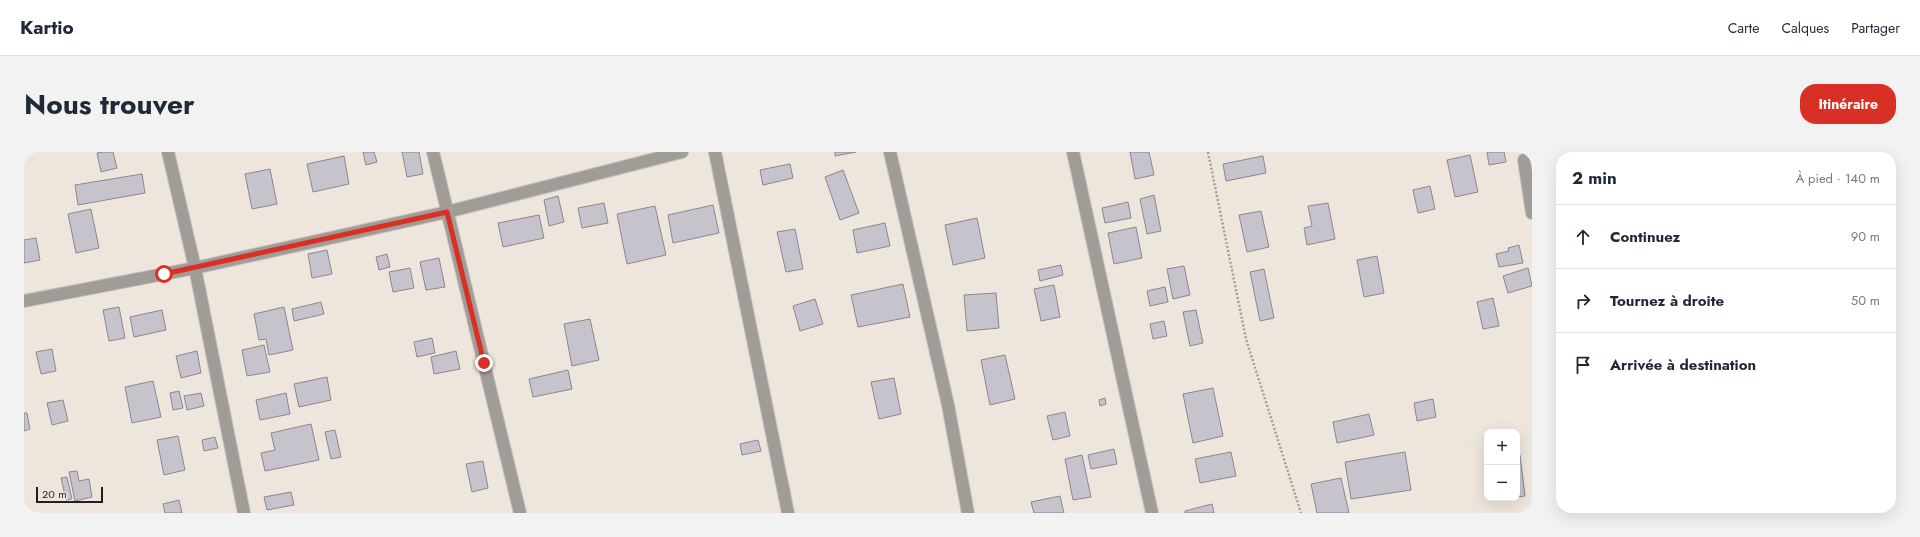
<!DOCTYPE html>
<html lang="fr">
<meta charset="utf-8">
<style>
body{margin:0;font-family:Jost,sans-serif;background:#f2f2f3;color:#1f2937}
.controls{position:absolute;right:12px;bottom:12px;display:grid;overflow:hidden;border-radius:8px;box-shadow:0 4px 16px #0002}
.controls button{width:36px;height:36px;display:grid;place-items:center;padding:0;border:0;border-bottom:1px solid #e0e1e3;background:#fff;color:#1f2937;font:20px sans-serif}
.scale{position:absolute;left:12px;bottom:10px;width:67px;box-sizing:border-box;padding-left:4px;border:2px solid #221f1c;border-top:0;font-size:11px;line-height:14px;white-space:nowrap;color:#221f1c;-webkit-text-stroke:3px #eee5dd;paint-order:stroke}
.stop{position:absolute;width:12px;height:12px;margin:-9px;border:3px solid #d93025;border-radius:50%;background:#fff}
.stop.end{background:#d93025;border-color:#fff;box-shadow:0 1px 4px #0008}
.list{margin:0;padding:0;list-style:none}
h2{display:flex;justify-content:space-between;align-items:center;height:52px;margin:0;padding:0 16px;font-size:17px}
h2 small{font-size:13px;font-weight:400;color:#747a83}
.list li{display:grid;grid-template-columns:26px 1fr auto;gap:12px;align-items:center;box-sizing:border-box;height:64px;padding:0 16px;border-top:1px solid #e0e1e3}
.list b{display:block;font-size:15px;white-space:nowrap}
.list em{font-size:13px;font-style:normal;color:#747a83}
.icon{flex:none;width:22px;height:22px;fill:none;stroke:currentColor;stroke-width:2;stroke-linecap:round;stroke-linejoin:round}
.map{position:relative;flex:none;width:1508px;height:361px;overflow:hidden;border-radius:16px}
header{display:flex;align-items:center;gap:24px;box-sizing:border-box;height:56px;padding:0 20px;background:#fff;border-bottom:1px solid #e0e1e3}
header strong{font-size:19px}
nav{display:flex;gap:22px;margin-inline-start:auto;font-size:14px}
.intro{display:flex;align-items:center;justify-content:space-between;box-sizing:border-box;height:96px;padding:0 24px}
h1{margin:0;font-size:28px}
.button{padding:10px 18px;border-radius:16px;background:#d93025;color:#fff;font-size:14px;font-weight:700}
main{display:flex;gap:24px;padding:0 24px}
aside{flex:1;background:#fff;border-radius:16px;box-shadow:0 4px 16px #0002}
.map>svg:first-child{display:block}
.building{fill:#c7c3cd;stroke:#8b8790}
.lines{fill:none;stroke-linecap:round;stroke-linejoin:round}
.minor-casing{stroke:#c9c1ba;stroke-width:14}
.path{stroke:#a59e98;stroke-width:2.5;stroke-dasharray:2 2;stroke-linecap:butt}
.minor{stroke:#a09d99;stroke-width:12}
.route{stroke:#d93025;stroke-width:5}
</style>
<header>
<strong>Kartio</strong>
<nav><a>Carte</a><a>Calques</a><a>Partager</a></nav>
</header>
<div class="intro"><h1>Nous trouver</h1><a class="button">Itinéraire</a></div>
<main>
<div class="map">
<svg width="1508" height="361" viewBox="0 0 1508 361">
<rect width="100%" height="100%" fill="#eee5dd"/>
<path class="building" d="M78,0H89L93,16L77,20L73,1Z
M339,0H350L353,10L342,13Z
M378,0H395L399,22L383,25Z
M811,0H832L811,4Z
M1106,0H1125L1130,23L1111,27Z
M1463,0H1480L1482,10L1465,13Z
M1446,3L1454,40L1431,45L1423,8Z
M320,4L325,32L289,40L283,12Z
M1239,4L1242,21L1202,29L1199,12Z
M766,12L769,26L739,33L736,18Z
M246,17L253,52L228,57L221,22Z
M819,18L835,61L816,68L801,25Z
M118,22L121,41L54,53L51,33Z
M1406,34L1411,57L1394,61L1389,38Z
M1130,43L1137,79L1123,82L1116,47Z
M534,44L540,70L525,74L520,48Z
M1104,50L1107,66L1081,71L1078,56Z
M580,51L584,71L558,76L554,56Z
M1304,51L1311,87L1283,93L1280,76L1288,74L1284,54Z
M689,53L695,81L649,91L644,63Z
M631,54L642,103L603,112L593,62Z
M67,57L75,96L52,101L44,62Z
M1237,59L1245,95L1223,100L1215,63Z
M515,63L520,86L479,95L474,71Z
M953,66L961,106L929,113L921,73Z
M861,71L866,94L833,101L829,78Z
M1112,75L1118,106L1090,112L1084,81Z
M771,77L779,117L762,120L753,80Z
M12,86L16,108L0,111V88Z
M1495,93L1499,111L1475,115L1472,102L1485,99L1484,96Z
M303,98L308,122L288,126L284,102Z
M363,102L366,115L355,118L352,105Z
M1353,104L1360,141L1340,145L1333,108Z
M415,106L421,135L402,138L396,110Z
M1037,113L1039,123L1016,129L1014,118Z
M1160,114L1166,143L1149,147L1143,117Z
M386,116L390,136L369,140L365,120Z
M1504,116L1508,134L1484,141L1479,124Z
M1240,117L1250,166L1236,169L1226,120Z
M879,132L886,165L834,175L827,143Z
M1030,133L1036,165L1017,169L1010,137Z
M1141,135L1144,150L1126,154L1123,139Z
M972,141L975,176L943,179L940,143Z
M1469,146L1475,174L1459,177L1453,150Z
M791,147L799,172L776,179L769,154Z
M297,150L300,162L270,169L268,157Z
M95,155L101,186L85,189L79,158Z
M260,155L269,198L245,203L242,187L235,188L230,162Z
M138,158L142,178L110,185L106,165Z
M1172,158L1179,191L1166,194L1159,160Z
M566,167L575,208L548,214L540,172Z
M1140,169L1143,184L1129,187L1126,172Z
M408,186L411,201L393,205L390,190Z
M240,193L246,220L223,224L218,198Z
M28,197L32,219L17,222L12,200Z
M173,199L177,221L157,226L152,204Z
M432,199L436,217L410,222L407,205Z
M981,203L991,247L966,253L957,208Z
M544,218L548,237L509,245L505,227Z
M303,225L307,248L275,255L270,232Z
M870,226L877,262L855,267L847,230Z
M129,229L137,265L108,271L101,235Z
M1189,236L1199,284L1169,291L1159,242Z
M155,239L159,256L149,258L146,241Z
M177,241L180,254L163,258L160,244Z
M262,241L266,262L236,268L232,248Z
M1081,246L1082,252L1076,254L1075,248Z
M1409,247L1412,265L1393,269L1390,251Z
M39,248L44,269L28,273L23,251Z
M1041,260L1046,284L1029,288L1023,264Z
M0,261H3L6,277L0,279Z
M1345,262L1350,283L1313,291L1309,270Z
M287,272L295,308L241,319L237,301L251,298L247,281Z
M311,278L317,305L307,307L301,280Z
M154,284L161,318L140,323L133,288Z
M191,285L194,296L180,299L178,288Z
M734,288L737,299L718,303L716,292Z
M1090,297L1093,312L1067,317L1064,303Z
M1207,300L1212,324L1176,331L1171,307Z
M1381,300L1387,338L1327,347L1321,310Z
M1058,303L1067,345L1049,348L1041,307Z
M1493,303H1496L1501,344L1493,345Z
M459,309L464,336L448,340L442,312Z
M53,319L55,329L65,327L68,345L51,349L45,320Z
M43,325L48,347L42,348L37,326Z
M1317,326L1325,361H1293L1287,332Z
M267,340L270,353L243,358L240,345Z
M1036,344L1040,361H1010L1007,350Z
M155,348L158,361H141L139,352Z
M1188,352L1190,361H1161V359Z"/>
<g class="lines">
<g class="minor-casing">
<path id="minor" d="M144,0L171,116L220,361
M409,0L496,361
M691,0L764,361
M866,0L924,253L944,361
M1049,0L1128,361
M1500,8L1508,61
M0,149L171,116L423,60L658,0"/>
</g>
<path class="path" d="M1184,0L1222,187L1277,361"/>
<use href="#minor" class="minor"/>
</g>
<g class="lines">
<path class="route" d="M140,122L423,60L460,211"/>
</g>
</svg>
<div class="controls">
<button>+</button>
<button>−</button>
</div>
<div class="scale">20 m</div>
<div class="stop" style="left:140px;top:122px"></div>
<div class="stop end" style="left:460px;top:211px"></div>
</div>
<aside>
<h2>2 min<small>À pied · 140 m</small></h2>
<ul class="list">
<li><svg class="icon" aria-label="ahead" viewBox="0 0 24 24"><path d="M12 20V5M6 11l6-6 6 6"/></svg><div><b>Continuez</b></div><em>90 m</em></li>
<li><svg class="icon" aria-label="right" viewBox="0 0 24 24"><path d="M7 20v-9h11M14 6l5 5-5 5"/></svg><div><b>Tournez à droite</b></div><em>50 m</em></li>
<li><svg class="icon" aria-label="arrive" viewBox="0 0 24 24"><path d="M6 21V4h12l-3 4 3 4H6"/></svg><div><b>Arrivée à destination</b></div></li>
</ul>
</aside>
</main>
